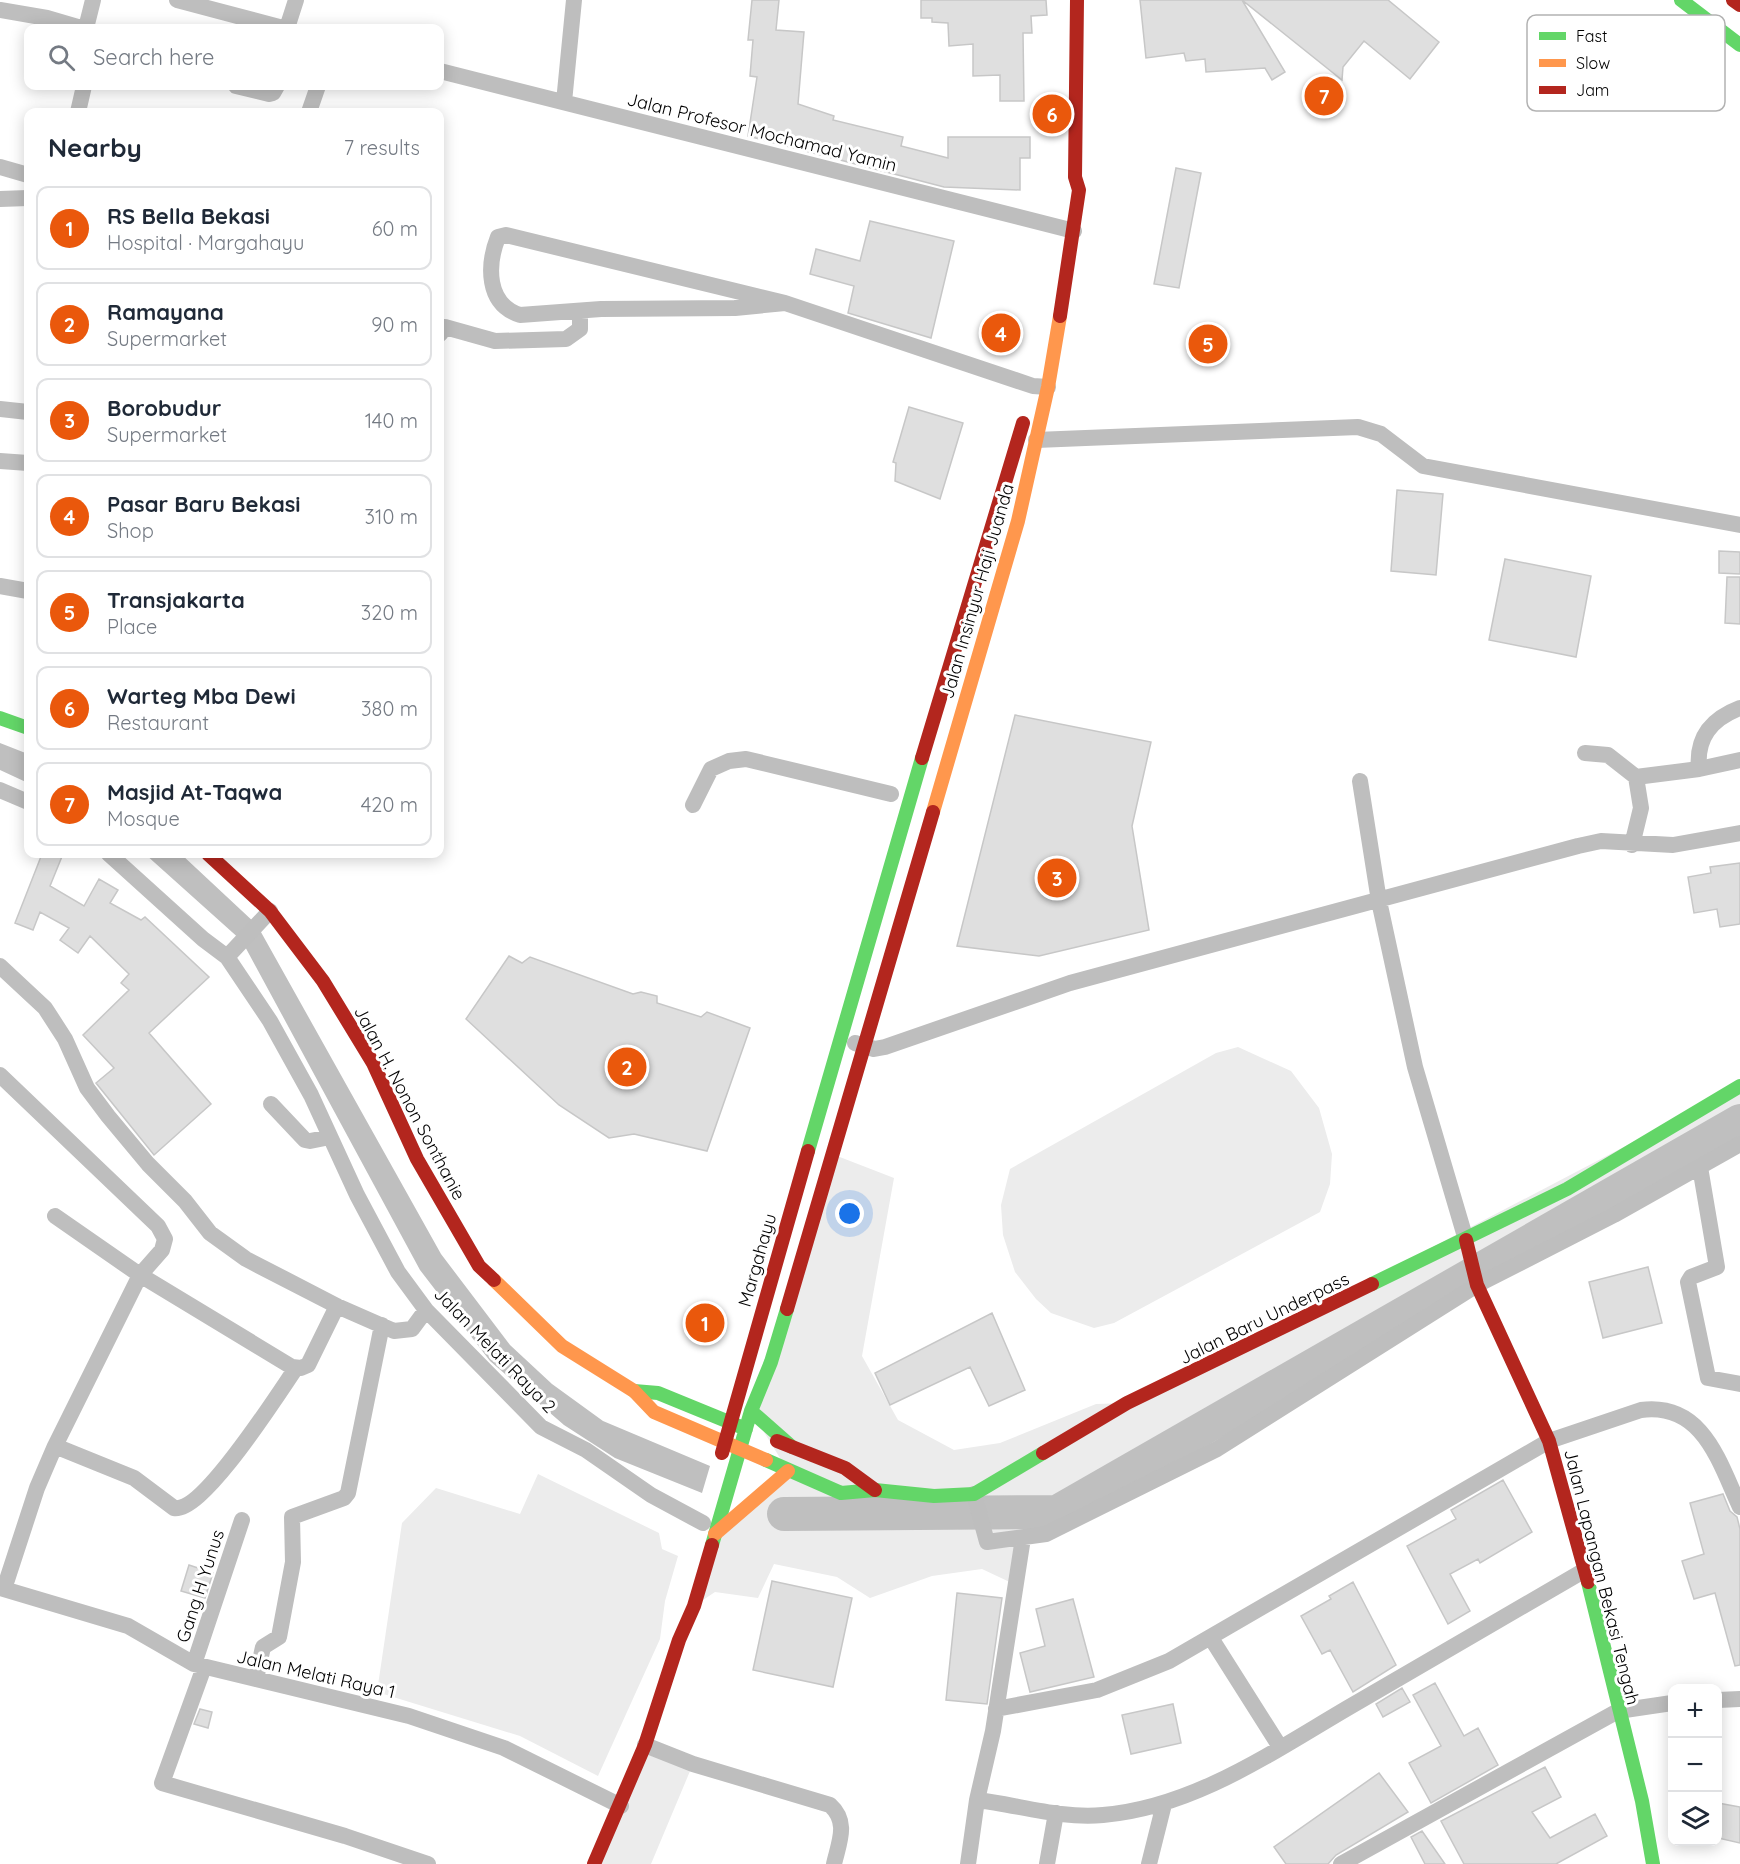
<!DOCTYPE html>
<meta charset="utf-8">
<style>
body{margin:0;font-family:Quicksand,sans-serif;background:#f2f2f3;color:#1f2937}
.controls{position:absolute;right:18px;bottom:18px;display:grid;overflow:hidden;border-radius:12px;box-shadow:0 3px 15px #0003}
.controls button{width:54px;height:54px;display:grid;place-items:center;padding:0;border:0;border-bottom:2px solid #e0e1e3;background:#fff;color:#1f2937;font:30px sans-serif}
.you{position:absolute;left:850px;top:1214px;width:21px;height:21px;margin:-15px;border:4px solid #fff;border-radius:50%;background:#1a73e8;box-shadow:0 0 0 9px #1a73e833}
.badge{display:grid;place-items:center;width:39px;height:39px;border-radius:50%;background:#ea580c;color:#fff;font-size:20px;font-weight:700}
.pin{position:absolute;translate:-50% -50%;border:3px solid #fff;box-shadow:0 2px 6px #0006}
.list{margin:0;padding:0;list-style:none}
h2{display:flex;justify-content:space-between;align-items:center;height:78px;margin:0;padding:0 24px;font-size:26px}
h2 small{font-size:20px;font-weight:400;color:#747a83}
.list li{display:grid;grid-template-columns:39px 1fr auto;gap:18px;align-items:center;box-sizing:border-box;height:84px;margin:0 12px 12px;padding:0 12px;border:2px solid #e0e1e3;border-radius:12px}
.list b{display:block;font-size:22px;white-space:nowrap}
.list p{margin:0;font-size:20px;white-space:nowrap;color:#747a83}
.list em{font-size:20px;font-style:normal;color:#747a83}
.icon{flex:none;width:33px;height:33px;fill:none;stroke:currentColor;stroke-width:2;stroke-linecap:round;stroke-linejoin:round}
.map{position:relative;flex:none;width:1740px;height:1864px;overflow:hidden}
.search{position:absolute;background:#fff;box-shadow:0 3px 15px #0003;left:24px;top:24px;width:420px;height:66px;display:flex;align-items:center;gap:15px;box-sizing:border-box;padding:0 21px;border-radius:12px;color:#747a83;font-size:22px}
.panel{position:absolute;background:#fff;box-shadow:0 3px 15px #0003;left:24px;top:108px;width:420px;height:750px;border-radius:12px}
.map>svg:first-child{display:block}
.green{fill:#ececec}
.water{fill:#bfbfbf}
.lines{fill:none;stroke-linecap:round;stroke-linejoin:round}
.river{stroke:#bfbfbf;stroke-width:34}
.building{fill:#dfdfdf;stroke:#c7c7c7;stroke-width:1.5}
.street{stroke:#bebebe;stroke-width:16}
.fast{stroke:#63d668;stroke-width:14}
.slow{stroke:#ff974d;stroke-width:14}
.jam{stroke:#b3261e;stroke-width:14}
.labels{text-anchor:middle;dominant-baseline:central;stroke-width:6;stroke-linejoin:round;paint-order:stroke}
.street-label{font-size:18px;fill:#000;stroke:#fff}
.key{fill:#fff;stroke:#b2b2b2;stroke-width:1.5}
.key-label{font-size:16px;fill:#000}
</style>
<div class="map">
<svg width="1740" height="1864" viewBox="0 0 1740 1864">
<rect width="100%" height="100%" fill="#fff"/>
<path class="green" d="M1238,1047L1291,1071L1319,1108L1332,1154L1330,1184L1320,1212L1114,1323L1094,1328L1051,1313L1036,1299L1015,1272L1003,1235L1001,1205L1010,1169L1216,1053Z
M1740,1086V1145L1477,1285L1217,1449L1023,1538L1016,1585L982,1569L932,1576L870,1598L837,1577L774,1564L758,1598L715,1592L694,1606L715,1534L788,1471L751,1411L832,1154L894,1178L862,1356L898,1420L954,1450L1000,1443L1096,1404L1127,1403L1194,1372Z
M538,1474L659,1533L662,1549L678,1556L665,1601L660,1639L598,1776L520,1736L377,1692L402,1523L436,1488L520,1514Z
M645,1745L693,1764L651,1864H591Z"/>
<path class="water" d="M0,743L28,754V783L0,770Z
M145,854H181L257,925L441,1254L510,1345L552,1384L603,1421L710,1466L702,1493L615,1458L564,1425L490,1361L420,1270L242,941Z"/>
<g class="lines">
<path class="river" d="M784,1514L1057,1512L1740,1121"/>
</g>
<path class="building" d="M752,0H779L776,30L804,32L798,104L834,116L833,120L903,137L901,146L948,158V137H1030V158H1020V190L944,187L748,136L757,77L750,76L753,40H748Z
M921,0H1046L1047,15L1031,16L1032,33H1023L1024,101H1000V75L973,76V44L949,46L948,23L932,22V18H921Z
M1140,0H1242L1285,72L1272,80L1265,68L1206,72L1205,59L1186,61L1184,53L1146,58Z
M1242,0H1388L1439,42L1410,79L1364,41L1343,67L1342,80Z
M1310,80L1341,83L1338,112L1307,109Z
M1176,168L1201,173L1179,288L1154,284Z
M870,221L954,241L931,338L848,313L854,286L810,274L816,249L860,261Z
M909,407L963,423L940,499L895,481L896,463L893,462Z
M1397,490L1443,494L1436,575L1391,571Z
M1719,551L1740,552V574L1719,573Z
M1505,559L1591,576L1576,657L1489,640Z
M1727,577H1740V624L1725,623Z
M1015,715L1151,742L1132,826L1149,930L1039,956L957,946Z
M42,854H63L50,886L84,906L99,879L118,890L110,903L141,920L145,917L209,977L149,1033L211,1104L154,1155L96,1083L114,1068L83,1035L129,990L121,983L129,974L90,936L78,953L60,940L69,928L40,912L33,930L15,923Z
M1740,863V924L1720,927L1717,909L1694,913L1688,877L1711,873L1710,867Z
M509,956L522,963L530,957L633,994L641,992L657,996V1003L701,1017L707,1012L750,1028L707,1151L634,1134L609,1138L559,1105L466,1019Z
M1648,1267L1662,1323L1603,1338L1589,1282Z
M992,1313L1025,1390L989,1406L970,1367L890,1405L875,1373Z
M1503,1480L1532,1532L1480,1563L1478,1559L1450,1574L1470,1611L1448,1624L1407,1546L1456,1519L1451,1510Z
M1723,1494L1730,1511L1737,1517L1740,1529V1665L1735,1666L1715,1593L1694,1599L1682,1561L1704,1554L1690,1503Z
M189,1565L213,1573L205,1598L181,1591Z
M772,1581L852,1598L833,1687L753,1670Z
M1353,1582L1396,1665L1353,1692L1330,1650L1322,1654L1301,1616L1331,1599L1329,1596Z
M957,1593L1002,1598L987,1704L946,1700Z
M1073,1599L1094,1677L1030,1692L1020,1653L1045,1646L1036,1609Z
M1435,1683L1464,1736L1478,1728L1498,1765L1431,1803L1409,1763L1441,1746L1413,1695Z
M1402,1688L1410,1702L1383,1717L1376,1704Z
M1173,1704L1181,1743L1131,1754L1122,1715Z
M200,1709L212,1712L208,1728L194,1724Z
M1545,1767L1561,1797L1532,1812L1550,1838L1595,1814L1607,1836L1556,1864H1464L1441,1821Z
M1379,1773L1408,1812L1336,1855L1328,1864H1286L1274,1847Z
M1718,1803L1740,1807V1843L1718,1838Z
M1422,1831L1445,1864H1425L1411,1837Z"/>
<g class="lines">
<path class="street" d="M177,0L283,28
M0,10L47,18L81,28
M86,28L93,0
M287,28L296,0
M440,71L1074,231
M236,86L269,94L273,93L277,86
M564,102L574,0
M78,112L84,86
M309,112L318,86
M0,167L28,175
M0,199L28,198
M785,303L506,235L498,237C487,265 486,304 520,315L601,309L735,308L785,303L1033,386L1048,387
M440,334L445,327L495,341L566,339L580,329V311
M0,409L28,412
M1036,440L1358,427L1381,434L1423,466L1740,525
M0,461L28,463
M0,586L28,591
M1585,753L1608,755L1636,777L1699,769C1696,738 1711,719 1740,708
M1699,769L1740,760
M1360,781L1379,901L1415,1067L1466,1240
M0,790L28,802
M693,805L711,769L729,761L746,759L891,794
M1632,845L1641,808L1636,777
M109,854L203,939L227,957L270,1021L311,1095L357,1195L398,1272L426,1310L541,1427L586,1450L651,1495L703,1523
M227,957L270,911
M0,966L45,1008L65,1039L87,1088L108,1116L148,1164L185,1201L210,1233L246,1259L337,1306L394,1331L412,1329L426,1310
M855,1043L874,1049L885,1047L1070,983L1578,846L1601,841L1673,845L1740,833
M0,1075L158,1226L165,1239L162,1250L140,1275L55,1446L37,1488L4,1589
M271,1104L305,1140L310,1141L330,1137
M1700,1167L1717,1267L1691,1277L1688,1282L1708,1378L1740,1384
M55,1216L140,1275L292,1367L301,1368L308,1365L337,1306
M55,1446L134,1478L174,1508C203,1513 278,1394 296,1368
M974,1494L987,1542L1046,1534L1217,1449L1477,1285L1614,1215L1740,1144
M0,1588L128,1626L194,1664L409,1716L504,1748L621,1806
M1211,1638L1280,1747
M194,1664L242,1520
M204,1667L162,1783L345,1836L428,1864
M256,1679L263,1647L279,1637L293,1562L292,1517L344,1498L348,1493L382,1325
M1718,1700L1740,1699
M996,1709L1097,1690L1169,1661L1549,1441L1641,1410C1703,1402 1719,1462 1740,1507
M645,1745L693,1764L830,1805C849,1822 839,1842 834,1864
M977,1800C1019,1805 1061,1819 1103,1815C1197,1807 1278,1748 1358,1702C1433,1658 1509,1615 1585,1570
M968,1864L977,1800L993,1731L1023,1538
M1047,1864L1056,1813
M1149,1864L1164,1804
M1341,1864L1618,1711L1672,1703"/>
<path class="fast" d="M1681,0L1740,45
M0,718L28,728
M808,1151L922,758
M1372,1284L1567,1189L1740,1086
M634,1391L658,1393L746,1429
M751,1411L792,1447
M766,1460L841,1493L875,1490L934,1496L974,1494L1043,1453
M712,1545L751,1411L771,1362L787,1309
M1588,1582L1642,1801L1653,1864"/>
<path class="slow" d="M933,812L1018,521L1048,387L1060,316
M494,1280L562,1346L634,1391L654,1412L766,1460
M715,1534L788,1471"/>
<path class="jam" d="M1733,0L1740,5
M1060,316L1079,190L1075,177L1077,0
M922,758L1023,423
M208,854L270,911L323,981L373,1063L417,1159L479,1266L494,1280
M1466,1240L1477,1285L1549,1441L1588,1582
M787,1309L933,812
M777,1441L845,1468L875,1490
M722,1453L808,1151
M1043,1453L1127,1403L1372,1284
M594,1864L645,1745L679,1640L694,1606L712,1545"/>
</g>
<g class="labels">
<g class="street-label">
<text transform="translate(762 132) rotate(14)">Jalan Profesor Mochamad Yamin</text>
<text transform="translate(977 591) rotate(-74)">Jalan Insinyur Haji Juanda</text>
<text transform="translate(410 1103) rotate(62)">Jalan H. Nonon Sonthanie</text>
<text transform="translate(757 1260) rotate(-74)">Margahayu</text>
<text transform="translate(1264 1318) rotate(-26)">Jalan Baru Underpass</text>
<text transform="translate(495 1350) rotate(46)">Jalan Melati Raya 2</text>
<text transform="translate(1602 1577) rotate(76)">Jalan Lapangan Bekasi Tengah</text>
<text transform="translate(200 1586) rotate(-72)">Gang H Yunus</text>
<text transform="translate(316 1674) rotate(13)">Jalan Melati Raya 1</text>
</g>
</g>
<rect x="1527" y="15" width="198" height="96" rx="9" class="key"/>
<rect x="1539" y="32" width="27" height="8" fill="#63d668"/>
<rect x="1539" y="59" width="27" height="8" fill="#ff974d"/>
<rect x="1539" y="86" width="27" height="8" fill="#b3261e"/>
<g class="key-label">
<text x="1576" y="42">Fast</text>
<text x="1576" y="69">Slow</text>
<text x="1576" y="96">Jam</text>
</g>
</svg>
<div class="controls">
<button>+</button>
<button>−</button>
<button><svg class="icon" aria-label="layers" viewBox="0 0 24 24"><path d="M12 4l9 5-9 5-9-5zM3 14l9 5 9-5"/></svg></button>
</div>
<div class="you"></div>
<div class="pin badge" style="left:705px;top:1323px">1</div>
<div class="pin badge" style="left:627px;top:1067px">2</div>
<div class="pin badge" style="left:1057px;top:878px">3</div>
<div class="pin badge" style="left:1001px;top:333px">4</div>
<div class="pin badge" style="left:1208px;top:344px">5</div>
<div class="pin badge" style="left:1052px;top:114px">6</div>
<div class="pin badge" style="left:1324px;top:96px">7</div>
<div class="search"><svg class="icon" aria-label="search" viewBox="0 0 24 24"><circle cx="10" cy="10" r="6"/><path d="M15 15l6 6"/></svg>Search here</div>
<section class="panel">
<h2>Nearby<small>7 results</small></h2>
<ul class="list">
<li><span class="badge">1</span><div><b>RS Bella Bekasi</b><p>Hospital · Margahayu</p></div><em>60 m</em></li>
<li><span class="badge">2</span><div><b>Ramayana</b><p>Supermarket</p></div><em>90 m</em></li>
<li><span class="badge">3</span><div><b>Borobudur</b><p>Supermarket</p></div><em>140 m</em></li>
<li><span class="badge">4</span><div><b>Pasar Baru Bekasi</b><p>Shop</p></div><em>310 m</em></li>
<li><span class="badge">5</span><div><b>Transjakarta</b><p>Place</p></div><em>320 m</em></li>
<li><span class="badge">6</span><div><b>Warteg Mba Dewi</b><p>Restaurant</p></div><em>380 m</em></li>
<li><span class="badge">7</span><div><b>Masjid At-Taqwa</b><p>Mosque</p></div><em>420 m</em></li>
</ul>
</section>
</div>
